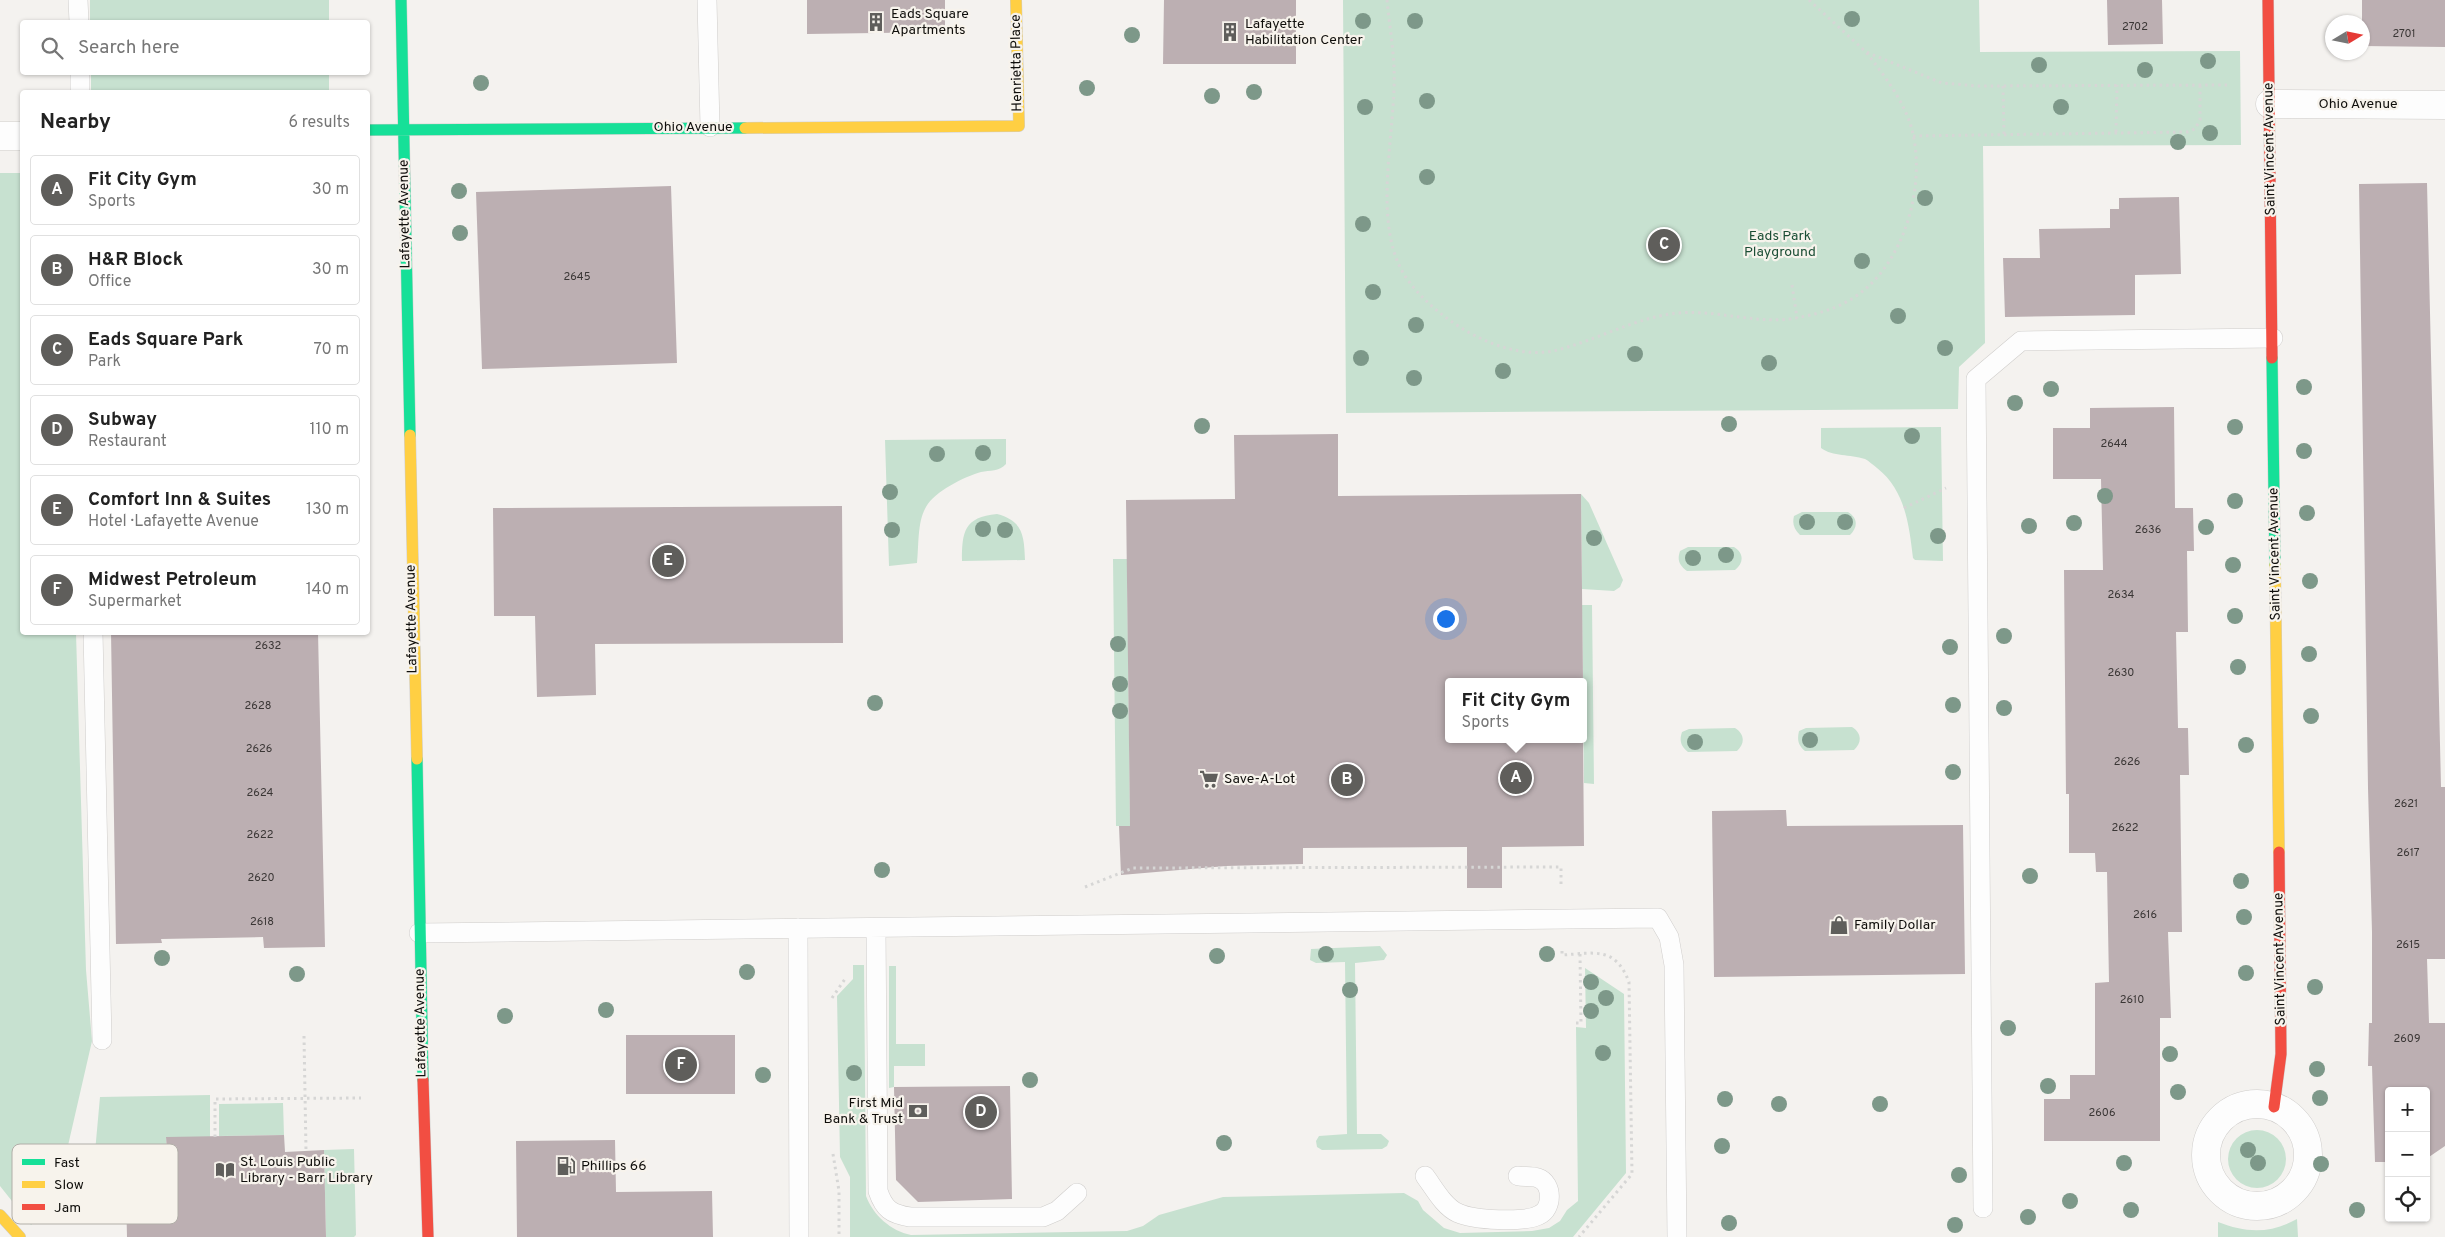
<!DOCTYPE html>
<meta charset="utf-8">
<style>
body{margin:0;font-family:Overpass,sans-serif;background:#f2f2f2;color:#222}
.controls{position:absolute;right:15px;bottom:15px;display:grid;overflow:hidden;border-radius:5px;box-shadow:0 1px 4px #0004}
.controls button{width:45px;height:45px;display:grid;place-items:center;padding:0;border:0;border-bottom:1px solid #e0e0e0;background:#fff;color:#222;font:25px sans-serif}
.compass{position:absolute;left:2325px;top:15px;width:45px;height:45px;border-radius:50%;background:#fff;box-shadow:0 1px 4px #0004;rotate:80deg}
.you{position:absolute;left:1445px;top:618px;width:18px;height:18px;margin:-12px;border:4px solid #fff;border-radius:50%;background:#1a73e8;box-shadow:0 0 0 8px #1a73e833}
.badge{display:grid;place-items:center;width:32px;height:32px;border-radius:50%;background:#5f5e5b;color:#fff;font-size:16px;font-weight:700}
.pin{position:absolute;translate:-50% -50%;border:2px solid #fff;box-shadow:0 1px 5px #0006}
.popup{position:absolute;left:1445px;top:678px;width:142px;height:65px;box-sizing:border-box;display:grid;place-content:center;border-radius:5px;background:#fff;filter:drop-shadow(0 1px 4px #0005);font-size:16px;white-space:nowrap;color:#767676}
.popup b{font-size:19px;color:#222}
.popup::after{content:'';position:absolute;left:50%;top:100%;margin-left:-10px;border:10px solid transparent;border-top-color:#fff}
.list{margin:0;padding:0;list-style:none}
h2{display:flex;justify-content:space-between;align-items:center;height:65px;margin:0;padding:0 20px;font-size:21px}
h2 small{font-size:16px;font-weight:400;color:#767676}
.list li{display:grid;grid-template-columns:32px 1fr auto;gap:15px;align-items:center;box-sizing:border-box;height:70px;margin:0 10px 10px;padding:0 10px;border:1px solid #e0e0e0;border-radius:5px}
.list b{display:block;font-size:19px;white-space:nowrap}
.list p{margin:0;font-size:16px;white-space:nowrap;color:#767676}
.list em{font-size:16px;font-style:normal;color:#767676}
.icon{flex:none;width:28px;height:28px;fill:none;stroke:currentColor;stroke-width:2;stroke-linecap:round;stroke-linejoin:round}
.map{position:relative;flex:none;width:2445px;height:1237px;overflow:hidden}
.search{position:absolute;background:#fff;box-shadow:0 1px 4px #0004;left:20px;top:20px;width:350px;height:55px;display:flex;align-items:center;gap:12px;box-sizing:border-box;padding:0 18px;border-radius:5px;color:#767676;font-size:19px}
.panel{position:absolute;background:#fff;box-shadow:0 1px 4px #0004;left:20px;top:90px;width:350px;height:545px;border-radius:5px}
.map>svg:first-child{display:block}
.green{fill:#c7e1d0}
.building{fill:#bcafb2}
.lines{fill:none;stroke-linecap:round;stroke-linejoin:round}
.lane-casing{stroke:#cfcdcb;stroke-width:20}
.street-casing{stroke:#cfcdcb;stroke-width:29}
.fast-casing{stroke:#cfcdcb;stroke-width:12}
.slow-casing{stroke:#cfcdcb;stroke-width:12}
.jam-casing{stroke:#cfcdcb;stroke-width:12}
.path{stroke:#d6d6d5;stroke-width:3;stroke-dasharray:2.5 4;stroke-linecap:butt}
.lane{stroke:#fdfdfd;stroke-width:19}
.street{stroke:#fdfdfd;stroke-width:28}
.fast{stroke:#16e098;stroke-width:11}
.slow{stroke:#ffcf43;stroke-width:11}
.jam{stroke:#f24e42;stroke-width:11}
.tree{fill:#7d9889}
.labels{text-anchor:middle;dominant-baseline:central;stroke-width:4.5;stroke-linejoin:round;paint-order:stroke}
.number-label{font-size:11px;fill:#3a3635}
.poi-label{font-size:14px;fill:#0f0e0b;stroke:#f7f3ec;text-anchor:start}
.street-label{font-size:14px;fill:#0f0e0b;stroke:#f7f3ec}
.park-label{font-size:14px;fill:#1b4e35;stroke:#f7f3ec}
.key{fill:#f7f3ec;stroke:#b1aea8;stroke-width:1}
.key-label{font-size:14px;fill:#0f0e0b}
</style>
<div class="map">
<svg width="2445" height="1237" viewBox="0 0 2445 1237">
<rect width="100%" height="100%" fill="#f4f2ef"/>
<path class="green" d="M90,0H329V22H90Z
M1343,0H1979L1980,52L2240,51L2241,145L1983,146L1985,343L1959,367L1958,409L1346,413Z
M91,73H329V92H91Z
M0,173H22V632L76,633L86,970L92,1041L50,1224L38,1219L31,1225L0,1186Z
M1941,427L1943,561L1915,560L1913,558C1909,524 1905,490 1877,468C1873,465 1869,461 1865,459C1850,454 1833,457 1821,448V428Z
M1006,439V464C999,472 990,470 981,472C964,477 935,491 926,507C917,522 919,546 917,563L889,566L885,440Z
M1581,494L1589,503L1623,580L1620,587L1614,591L1582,589Z
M1802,512H1848C1858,518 1858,527 1850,535H1800C1794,529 1792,524 1794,516Z
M997,514C1023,521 1024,535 1025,560L962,561C962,532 964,517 997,514Z
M1688,547H1734C1744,553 1744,563 1735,570L1687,571C1679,565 1677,560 1680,551Z
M1113,559H1127L1130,826H1116Z
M1582,605H1592L1594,784L1584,783Z
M1852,727C1862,733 1862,743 1854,750L1805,751C1798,745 1797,740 1799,731L1806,728Z
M1735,728C1745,734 1745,744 1737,751L1688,752C1681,746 1679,741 1682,732L1689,729Z
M1380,946L1387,955L1384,960L1355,963L1357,1134H1381L1389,1141L1387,1146L1382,1149L1322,1150L1317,1147L1316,1141L1319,1136L1347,1134L1345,962L1316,963L1310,960L1311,949Z
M853,965H864L866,1196C873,1215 891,1231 911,1235L1127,1231L1143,1226L1159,1215L1223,1197L1404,1193L1418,1201L1423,1210L1444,1228L1460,1233L1532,1231L1549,1228L1560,1221L1567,1210L1578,1201L1576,1027L1586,1028L1585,968L1624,994L1626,1173L1573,1237H850V1177L840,1157L837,996L853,979Z
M889,966H896V1044H925V1066H894V1087L889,1088Z
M210,1095V1137L166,1138L167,1151L125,1152L126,1188H96L95,1152L100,1097Z
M283,1103L284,1135L219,1136V1104Z
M2228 1159a29 29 0 1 1 58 0a29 29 0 1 1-58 0Z
M354,1149L356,1235L354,1237H326L324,1150Z
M2297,1219L2298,1237H2218V1222C2246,1233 2270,1234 2297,1219Z"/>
<path class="building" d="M807,0H945V32L807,34Z
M1164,0H1296V64H1163Z
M2107,0H2162L2163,44L2108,45Z
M2362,0H2445V47L2362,46Z
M2427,183L2441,787H2445V959H2427L2429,1023H2445V1146L2426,1159V1091H2389V1162H2375L2372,1066H2368L2369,1023H2372V932L2368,788L2359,184Z
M671,186L677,363L482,369L476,192Z
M2179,197L2181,274L2135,275V315L2005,317L2003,258H2040L2039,229L2110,228V209H2119V198Z
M2174,407L2175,508H2193L2194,551H2187L2188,632H2176L2178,728H2188L2189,775H2180L2182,932H2168L2171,1018H2160V1141H2044V1099H2070V1075H2095V983L2109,982L2107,872H2096L2095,853H2069V794H2066L2064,570H2103L2101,479H2053V428H2090V408Z
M1338,434V496L1581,494L1583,682H1448V739H1583L1584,846L1502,847V888H1467V847L1303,848V864L1226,866L1121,875L1119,826H1130L1126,500L1235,499L1234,435Z
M842,506L843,643L595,644L596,695L537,697L535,616H494L493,508Z
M111,632H318L325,947L264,948L263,937L161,939L162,943L116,944Z
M1786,810L1787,826L1963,825L1965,974L1714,977L1712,811Z
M626,1035H735V1094H626Z
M1010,1086L1012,1199L918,1202L896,1180L894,1087Z
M284,1135L285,1152L324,1150L326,1237H127L125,1152L167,1151L166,1137Z
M615,1140L616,1192L712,1191L713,1237H517L516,1141Z"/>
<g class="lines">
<g class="lane-casing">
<path id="lane" d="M78,0L79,22
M707,0L710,127
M80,72V92
M93,632L102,1040
M798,928L799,1237
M876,928L878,1191C884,1209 891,1214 910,1217H1043L1057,1211L1077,1193
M419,933L1658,918L1669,937L1674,965L1677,1237
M1425,1176C1434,1188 1444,1207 1458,1213C1473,1220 1524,1223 1539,1215C1553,1209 1553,1183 1538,1178C1532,1176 1524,1177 1518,1176
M1983,1208L1976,379L2021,341L2273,338"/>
</g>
<g class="street-casing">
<path id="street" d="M2270,104L2445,105
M0,136H22
M2206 1155a51 51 0 1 1 102 0a51 51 0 1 1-102 0Z"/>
</g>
<g class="fast-casing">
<path id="fast" d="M401,0L410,435
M368,130L745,128
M2272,358L2275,564
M417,759L423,1080"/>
</g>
<g class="slow-casing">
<path id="slow" d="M745,128L1019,126L1016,0
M410,435L417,759
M2275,564L2279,852
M0,1215L20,1237"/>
</g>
<g class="jam-casing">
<path id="jam" d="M2268,0L2272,358
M423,1080L428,1237
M2274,1107L2281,1054L2279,852"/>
</g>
<path class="path" d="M1387,0C1389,22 1393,45 1394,68C1397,132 1368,230 1410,283C1441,323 1509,365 1561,349C1598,339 1632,320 1670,314C1713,307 1759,327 1801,317C1822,313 1841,307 1859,294C1907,259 1928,178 1910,123C1901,97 1883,74 1866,52
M1809,0L1866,52L1942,83L1978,86L2227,85
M2003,86L2004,134
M2116,132L2117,85
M1913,136L2187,132L2195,129L2200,120V85
M1792,285L1797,318
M1904,508L1946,488
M1085,887L1133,868L1561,867V887
M1562,951V955C1595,953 1615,946 1629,982L1632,1174L1579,1237
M832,998L845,979
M1576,1023H1581L1580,954
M304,1036L306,1151
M215,1137V1099L361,1098
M833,1154L839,1191V1237"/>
<use href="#lane" class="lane"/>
<use href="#street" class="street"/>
<use href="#fast" class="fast"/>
<use href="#slow" class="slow"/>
<use href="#jam" class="jam"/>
</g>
<g class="tree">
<circle cx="1852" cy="19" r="8"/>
<circle cx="1363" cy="21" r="8"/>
<circle cx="1415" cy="21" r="8"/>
<circle cx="1132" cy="35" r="8"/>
<circle cx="2208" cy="61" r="8"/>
<circle cx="2039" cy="65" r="8"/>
<circle cx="2145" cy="70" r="8"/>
<circle cx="481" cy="83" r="8"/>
<circle cx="1087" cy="88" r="8"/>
<circle cx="1254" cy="92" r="8"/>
<circle cx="1212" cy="96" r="8"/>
<circle cx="1427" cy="101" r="8"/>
<circle cx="1365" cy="107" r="8"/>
<circle cx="2061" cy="107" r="8"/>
<circle cx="2210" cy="133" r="8"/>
<circle cx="2178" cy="142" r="8"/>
<circle cx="1427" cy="177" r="8"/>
<circle cx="459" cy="191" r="8"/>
<circle cx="1925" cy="198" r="8"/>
<circle cx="1363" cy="224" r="8"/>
<circle cx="460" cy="233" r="8"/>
<circle cx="1862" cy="261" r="8"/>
<circle cx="1373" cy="292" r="8"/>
<circle cx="1898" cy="316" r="8"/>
<circle cx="1416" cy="325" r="8"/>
<circle cx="1945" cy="348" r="8"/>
<circle cx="1635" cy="354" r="8"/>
<circle cx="1361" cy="358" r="8"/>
<circle cx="1769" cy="363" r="8"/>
<circle cx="1503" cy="371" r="8"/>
<circle cx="1414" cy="378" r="8"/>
<circle cx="2304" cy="387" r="8"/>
<circle cx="2051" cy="389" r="8"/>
<circle cx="2015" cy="403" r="8"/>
<circle cx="1729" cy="424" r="8"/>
<circle cx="1202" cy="426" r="8"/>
<circle cx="2235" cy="427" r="8"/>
<circle cx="1912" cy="436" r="8"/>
<circle cx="2304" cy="451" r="8"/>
<circle cx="983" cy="453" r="8"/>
<circle cx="937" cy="454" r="8"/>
<circle cx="890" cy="492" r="8"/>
<circle cx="2105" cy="496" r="8"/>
<circle cx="2235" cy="501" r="8"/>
<circle cx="2307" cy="513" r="8"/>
<circle cx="1807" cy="522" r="8"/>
<circle cx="1845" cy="522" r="8"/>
<circle cx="2074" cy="523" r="8"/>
<circle cx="2029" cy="526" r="8"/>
<circle cx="2206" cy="527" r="8"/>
<circle cx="983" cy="529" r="8"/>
<circle cx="892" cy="530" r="8"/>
<circle cx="1005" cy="530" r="8"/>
<circle cx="1938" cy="536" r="8"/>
<circle cx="1594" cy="538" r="8"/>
<circle cx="1726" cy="555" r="8"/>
<circle cx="1693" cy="558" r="8"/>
<circle cx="2233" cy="565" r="8"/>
<circle cx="2310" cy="581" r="8"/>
<circle cx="2235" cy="616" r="8"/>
<circle cx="2004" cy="636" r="8"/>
<circle cx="1118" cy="644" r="8"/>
<circle cx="1950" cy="647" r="8"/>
<circle cx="2309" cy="654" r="8"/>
<circle cx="2238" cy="667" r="8"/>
<circle cx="1120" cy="684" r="8"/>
<circle cx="875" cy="703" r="8"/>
<circle cx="1953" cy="705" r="8"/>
<circle cx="2004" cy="708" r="8"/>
<circle cx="1120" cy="711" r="8"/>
<circle cx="2311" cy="716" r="8"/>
<circle cx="1810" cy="740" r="8"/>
<circle cx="1695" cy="742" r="8"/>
<circle cx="2246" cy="745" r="8"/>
<circle cx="1953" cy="772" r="8"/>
<circle cx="882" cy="870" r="8"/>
<circle cx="2030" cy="876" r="8"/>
<circle cx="2241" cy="881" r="8"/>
<circle cx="2244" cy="917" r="8"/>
<circle cx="1326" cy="954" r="8"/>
<circle cx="1547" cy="954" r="8"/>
<circle cx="1217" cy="956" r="8"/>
<circle cx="162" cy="958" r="8"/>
<circle cx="747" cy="972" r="8"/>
<circle cx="2246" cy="973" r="8"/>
<circle cx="297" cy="974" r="8"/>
<circle cx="1591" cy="982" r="8"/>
<circle cx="2315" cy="987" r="8"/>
<circle cx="1350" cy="990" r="8"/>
<circle cx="1606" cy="998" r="8"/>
<circle cx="606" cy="1010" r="8"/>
<circle cx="1591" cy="1011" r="8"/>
<circle cx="505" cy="1016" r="8"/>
<circle cx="2008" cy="1028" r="8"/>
<circle cx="1603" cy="1053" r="8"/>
<circle cx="2170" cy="1054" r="8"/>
<circle cx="2317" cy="1069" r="8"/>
<circle cx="854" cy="1073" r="8"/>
<circle cx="763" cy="1075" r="8"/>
<circle cx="1030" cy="1080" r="8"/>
<circle cx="2048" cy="1086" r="8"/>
<circle cx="2178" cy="1092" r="8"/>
<circle cx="2320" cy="1098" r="8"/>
<circle cx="1725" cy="1099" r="8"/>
<circle cx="1779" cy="1104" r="8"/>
<circle cx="1880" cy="1104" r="8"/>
<circle cx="1224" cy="1143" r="8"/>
<circle cx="1722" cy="1146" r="8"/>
<circle cx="2248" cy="1150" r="8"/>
<circle cx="2124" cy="1163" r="8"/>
<circle cx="2258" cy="1163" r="8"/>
<circle cx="2321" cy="1164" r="8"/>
<circle cx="1959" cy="1175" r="8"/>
<circle cx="2070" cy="1201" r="8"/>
<circle cx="2131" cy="1210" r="8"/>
<circle cx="2357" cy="1210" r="8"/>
<circle cx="2028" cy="1217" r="8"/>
<circle cx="1729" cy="1223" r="8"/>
<circle cx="1955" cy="1225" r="8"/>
</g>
<defs>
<g id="building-bare" transform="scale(1.5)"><path d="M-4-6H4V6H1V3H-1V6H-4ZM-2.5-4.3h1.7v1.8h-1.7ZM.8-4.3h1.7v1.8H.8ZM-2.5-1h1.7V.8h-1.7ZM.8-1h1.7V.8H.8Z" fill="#5f5e5b" stroke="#f7f3ec" stroke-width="2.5" paint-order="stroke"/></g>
<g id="supermarket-bare" transform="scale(1.5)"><path d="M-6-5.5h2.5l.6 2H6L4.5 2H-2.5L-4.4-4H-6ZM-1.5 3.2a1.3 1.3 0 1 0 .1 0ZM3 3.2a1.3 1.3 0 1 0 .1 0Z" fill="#5f5e5b" stroke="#f7f3ec" stroke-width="2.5" paint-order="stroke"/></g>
<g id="shop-bare" transform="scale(1.5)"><path d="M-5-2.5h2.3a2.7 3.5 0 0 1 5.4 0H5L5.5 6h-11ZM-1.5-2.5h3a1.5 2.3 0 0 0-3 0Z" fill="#5f5e5b" stroke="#f7f3ec" stroke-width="2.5" paint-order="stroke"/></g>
<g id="bank-bare" transform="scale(1.5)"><path d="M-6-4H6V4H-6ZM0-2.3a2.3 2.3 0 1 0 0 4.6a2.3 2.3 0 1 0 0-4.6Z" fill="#5f5e5b" stroke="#f7f3ec" stroke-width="2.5" paint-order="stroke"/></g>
<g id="fuel-bare" transform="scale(1.5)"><path d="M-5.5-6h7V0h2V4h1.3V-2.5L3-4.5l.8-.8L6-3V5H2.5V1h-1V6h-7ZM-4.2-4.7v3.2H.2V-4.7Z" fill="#5f5e5b" stroke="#f7f3ec" stroke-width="2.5" paint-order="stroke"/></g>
<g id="library-bare" transform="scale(1.5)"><path d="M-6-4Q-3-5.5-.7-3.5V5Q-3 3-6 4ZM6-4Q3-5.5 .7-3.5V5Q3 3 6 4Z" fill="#5f5e5b" stroke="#f7f3ec" stroke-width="2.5" paint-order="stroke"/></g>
</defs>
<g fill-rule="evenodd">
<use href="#building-bare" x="876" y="22"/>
<use href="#building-bare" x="1230" y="32"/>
<use href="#supermarket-bare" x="1209" y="779"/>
<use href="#shop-bare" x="1839" y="925"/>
<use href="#bank-bare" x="918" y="1111"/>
<use href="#fuel-bare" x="566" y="1166"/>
<use href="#library-bare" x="225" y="1170"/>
</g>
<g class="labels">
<g class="number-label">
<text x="2135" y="27">2702</text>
<text x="2404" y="34">2701</text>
<text x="577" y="277">2645</text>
<text x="2114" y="444">2644</text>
<text x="2148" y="530">2636</text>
<text x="2121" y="595">2634</text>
<text x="268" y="646">2632</text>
<text x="2121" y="673">2630</text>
<text x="258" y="706">2628</text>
<text x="259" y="749">2626</text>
<text x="2127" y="762">2626</text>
<text x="260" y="793">2624</text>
<text x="2406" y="804">2621</text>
<text x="2125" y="828">2622</text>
<text x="260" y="835">2622</text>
<text x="2408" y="853">2617</text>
<text x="261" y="878">2620</text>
<text x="2145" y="915">2616</text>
<text x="262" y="922">2618</text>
<text x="2408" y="945">2615</text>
<text x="2132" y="1000">2610</text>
<text x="2407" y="1039">2609</text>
<text x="2102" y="1113">2606</text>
</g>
<g class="poi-label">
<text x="891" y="14">Eads Square<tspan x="891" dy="16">Apartments</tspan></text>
<text x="1245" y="24">Lafayette<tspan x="1245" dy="16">Habilitation Center</tspan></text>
<text x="1224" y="779">Save-A-Lot</text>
<text x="1854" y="925">Family Dollar</text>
<text x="903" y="1103" text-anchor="end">First Mid<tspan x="903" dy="16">Bank &amp; Trust</tspan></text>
<text x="240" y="1162">St. Louis Public<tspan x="240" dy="16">Library - Barr Library</tspan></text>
<text x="581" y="1166">Phillips 66</text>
</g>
<g class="street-label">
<text transform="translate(1017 63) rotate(-91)">Henrietta Place</text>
<text x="2358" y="104">Ohio Avenue</text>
<text x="693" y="127">Ohio Avenue</text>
<text transform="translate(2270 149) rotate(-91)">Saint Vincent Avenue</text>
<text transform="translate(405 214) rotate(-91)">Lafayette Avenue</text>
<text transform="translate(2275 554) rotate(-91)">Saint Vincent Avenue</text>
<text transform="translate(412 619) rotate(-91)">Lafayette Avenue</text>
<text transform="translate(2280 959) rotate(-91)">Saint Vincent Avenue</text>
<text transform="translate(421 1023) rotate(-91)">Lafayette Avenue</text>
</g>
<g class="park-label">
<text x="1780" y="236">Eads Park<tspan x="1780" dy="16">Playground</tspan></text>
</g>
</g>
<rect x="12" y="1144" width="166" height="80" rx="8" class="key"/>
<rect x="22" y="1159" width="23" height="6" fill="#16e098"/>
<rect x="22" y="1181" width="23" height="7" fill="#ffcf43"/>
<rect x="22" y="1204" width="23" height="6" fill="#f24e42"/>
<g class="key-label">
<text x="54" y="1167">Fast</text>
<text x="54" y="1189">Slow</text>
<text x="54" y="1212">Jam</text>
</g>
</svg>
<div class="controls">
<button>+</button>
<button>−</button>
<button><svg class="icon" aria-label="locate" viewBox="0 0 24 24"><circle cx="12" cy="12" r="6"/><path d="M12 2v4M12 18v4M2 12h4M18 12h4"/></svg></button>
</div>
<svg class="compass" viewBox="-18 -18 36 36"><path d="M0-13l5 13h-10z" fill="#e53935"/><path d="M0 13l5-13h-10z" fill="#767676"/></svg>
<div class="you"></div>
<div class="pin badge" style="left:1516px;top:778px">A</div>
<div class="popup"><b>Fit City Gym</b>Sports</div>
<div class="pin badge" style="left:1347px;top:780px">B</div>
<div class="pin badge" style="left:1664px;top:245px">C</div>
<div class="pin badge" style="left:981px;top:1112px">D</div>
<div class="pin badge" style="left:668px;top:561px">E</div>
<div class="pin badge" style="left:681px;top:1065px">F</div>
<div class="search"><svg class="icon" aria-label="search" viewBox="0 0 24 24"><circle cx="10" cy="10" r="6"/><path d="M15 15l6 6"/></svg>Search here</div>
<section class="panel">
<h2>Nearby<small>6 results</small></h2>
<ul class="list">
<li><span class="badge">A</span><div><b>Fit City Gym</b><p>Sports</p></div><em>30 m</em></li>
<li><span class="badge">B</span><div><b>H&amp;R Block</b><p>Office</p></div><em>30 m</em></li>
<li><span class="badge">C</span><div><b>Eads Square Park</b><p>Park</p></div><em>70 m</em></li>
<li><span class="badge">D</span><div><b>Subway</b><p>Restaurant</p></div><em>110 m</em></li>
<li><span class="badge">E</span><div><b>Comfort Inn &amp; Suites</b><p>Hotel · Lafayette Avenue</p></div><em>130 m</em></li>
<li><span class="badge">F</span><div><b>Midwest Petroleum</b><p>Supermarket</p></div><em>140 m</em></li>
</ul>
</section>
</div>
